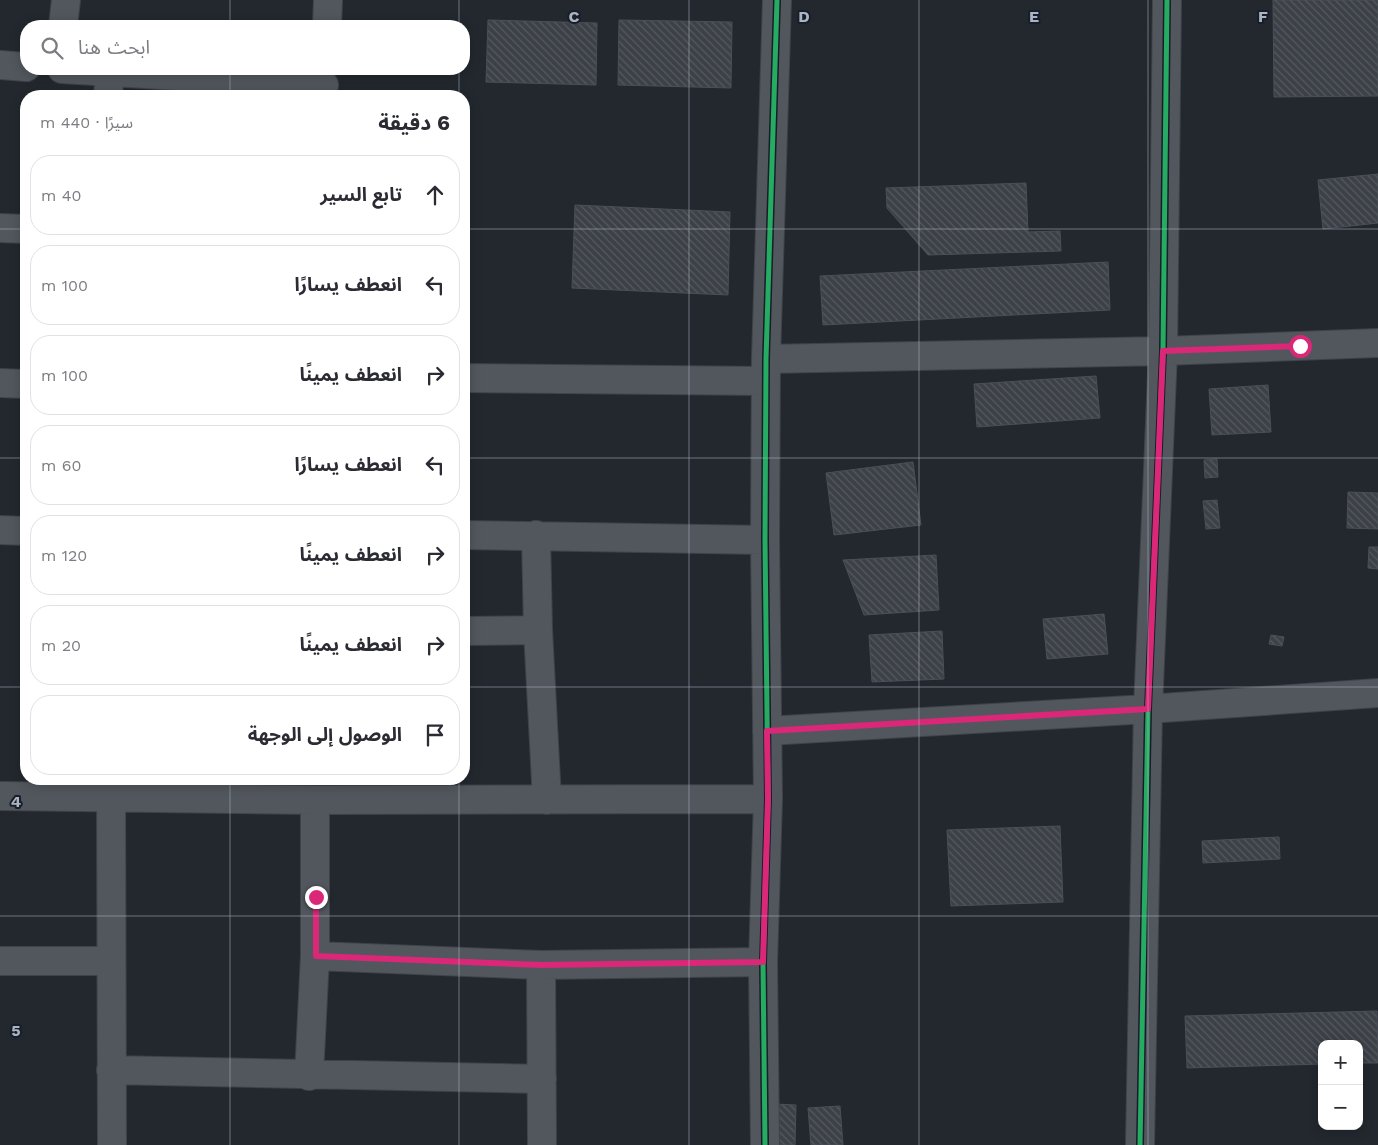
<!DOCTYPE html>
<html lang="ar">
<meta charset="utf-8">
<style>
body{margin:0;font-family:"Work Sans","Noto Sans Arabic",sans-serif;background:#f2f2f3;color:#2b2b33;direction:rtl}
.controls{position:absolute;right:15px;bottom:15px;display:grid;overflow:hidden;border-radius:10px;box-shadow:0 2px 12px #0003}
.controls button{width:45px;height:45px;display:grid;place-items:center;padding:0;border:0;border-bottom:1px solid #e1e1e2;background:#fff;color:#2b2b33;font:25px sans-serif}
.stop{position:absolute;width:15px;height:15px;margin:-11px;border:4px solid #db2777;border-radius:50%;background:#fff}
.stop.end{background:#db2777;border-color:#fff;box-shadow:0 1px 5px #0008}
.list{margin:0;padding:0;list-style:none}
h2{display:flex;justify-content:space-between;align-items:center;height:65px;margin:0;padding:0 20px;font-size:21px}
h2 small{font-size:16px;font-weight:400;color:#7c7c81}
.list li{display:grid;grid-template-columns:32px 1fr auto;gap:15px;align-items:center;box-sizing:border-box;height:80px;margin:0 10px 10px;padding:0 10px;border:1px solid #e1e1e2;border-radius:20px}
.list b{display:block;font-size:19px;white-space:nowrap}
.list em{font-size:16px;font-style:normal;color:#7c7c81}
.icon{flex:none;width:28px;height:28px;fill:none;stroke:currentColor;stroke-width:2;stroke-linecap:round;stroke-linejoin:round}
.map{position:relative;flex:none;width:1378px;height:1145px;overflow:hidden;direction:ltr}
.search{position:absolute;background:#fff;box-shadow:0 2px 12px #0003;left:20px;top:20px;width:450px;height:55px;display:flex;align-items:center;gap:12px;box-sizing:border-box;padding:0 18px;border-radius:20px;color:#7c7c81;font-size:19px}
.panel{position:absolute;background:#fff;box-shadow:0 2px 12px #0003;left:20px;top:90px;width:450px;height:695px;border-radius:20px;direction:rtl}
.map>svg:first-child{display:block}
.building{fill:url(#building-back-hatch);stroke:#4a4f58}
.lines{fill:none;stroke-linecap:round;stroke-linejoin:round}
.street-casing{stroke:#3f4349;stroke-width:30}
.street{stroke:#52575e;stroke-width:28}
.cycleway-casing{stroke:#181e29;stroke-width:8}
.cycleway{stroke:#26ab63;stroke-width:5}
.route{stroke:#db2777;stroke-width:6}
.grid{fill:none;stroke:#abb4c3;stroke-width:1;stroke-opacity:0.55}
.grid-label{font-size:16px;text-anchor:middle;font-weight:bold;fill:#abb4c3;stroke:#181e29;stroke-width:4;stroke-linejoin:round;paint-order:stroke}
</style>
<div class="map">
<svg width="1378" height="1145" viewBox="0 0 1378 1145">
<defs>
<pattern id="building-back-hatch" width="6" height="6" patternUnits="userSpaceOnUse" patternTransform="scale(1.25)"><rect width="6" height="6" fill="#3c4047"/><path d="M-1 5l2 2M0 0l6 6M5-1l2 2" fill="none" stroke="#565960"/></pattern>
</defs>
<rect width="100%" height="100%" fill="#23282f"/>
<path class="building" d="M1273,0H1378V96L1274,97Z
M488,20L597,23L596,85L486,82Z
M619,20L732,22L731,88L618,85Z
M1378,174V223L1323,229L1318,180Z
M1026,183L1028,232L1060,231L1061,251L928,255L887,208L886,188Z
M575,205L730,212L728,295L572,288Z
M1108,262L1110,310L823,325L820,276Z
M1096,376L1100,418L977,427L974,384Z
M1268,385L1271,432L1212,435L1209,389Z
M1217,459L1218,477L1205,478L1204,460Z
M913,462L921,525L834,535L826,473Z
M1348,492L1378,493V529L1347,528Z
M1217,500L1220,528L1206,529L1203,501Z
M1369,547H1378V569L1368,568Z
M936,555L939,610L864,615L843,560Z
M1104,614L1108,654L1047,659L1043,619Z
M942,631L944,679L872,682L869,635Z
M1271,635L1284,637L1282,646L1269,644Z
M1060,826L1063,902L951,906L947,830Z
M1279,837L1280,859L1203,863L1202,841Z
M1377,1011L1378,1063H1359V1044H1322V1064L1187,1068L1185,1016Z
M775,1104L796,1105L795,1145H774Z
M840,1106L843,1145H811L808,1108Z"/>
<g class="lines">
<g class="street-casing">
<path id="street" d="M63,26L66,0
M327,26L328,0
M0,65L26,67
M62,69L324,85
M108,96L110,70
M0,228L26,229
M766,359L1163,351L1378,343
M464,378L766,381
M0,383L26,384
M0,530L26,531
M464,535L765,540
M536,535L538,630L547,800
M464,631L538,630
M767,731L1148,709L1378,693
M111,779L112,1145
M0,796L315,800L768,799
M315,956L541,965L763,962
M0,961H110
M541,965L542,1145
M111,1070L542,1079
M309,1076L315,956V800
M765,1145L763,962L768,799L765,540L766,359L777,0
M1140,1145L1148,709L1163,351L1167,0"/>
</g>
<use href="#street" class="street"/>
<g class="cycleway-casing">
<path id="cycleway" d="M765,1145L763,962L768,799L765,540L766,359L777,0
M1140,1145L1148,709L1163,351L1167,0"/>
</g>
<use href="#cycleway" class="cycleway"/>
</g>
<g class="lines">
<path class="route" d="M316,897V956L542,965L763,962L768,799L767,731L1148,709L1163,351L1300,346"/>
</g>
<path class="grid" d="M230,0V26M459,0V26M689,0V1145M919,0V1145M1148,0V1145M230,69V96M459,69V96M0,229H26M464,229H1378M0,458H26M464,458H1378M0,687H26M464,687H1378M230,779V1145M459,779V1145M0,916H1378"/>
<g class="grid-label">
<text x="574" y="22">C</text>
<text x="804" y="22">D</text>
<text x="1034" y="22">E</text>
<text x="1263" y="22">F</text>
<text x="16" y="807">4</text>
<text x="16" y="1036">5</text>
</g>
</svg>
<div class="controls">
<button>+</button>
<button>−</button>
</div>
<div class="stop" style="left:1300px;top:346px"></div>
<div class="stop end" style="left:316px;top:897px"></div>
<div class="search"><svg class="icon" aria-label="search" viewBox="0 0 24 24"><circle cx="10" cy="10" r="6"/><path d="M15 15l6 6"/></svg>ابحث هنا</div>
<section class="panel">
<h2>6 دقيقة<small>سيرًا · 440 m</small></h2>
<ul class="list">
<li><svg class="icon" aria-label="ahead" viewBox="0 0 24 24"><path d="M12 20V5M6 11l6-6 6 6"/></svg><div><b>تابع السير</b></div><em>40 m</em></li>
<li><svg class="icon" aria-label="left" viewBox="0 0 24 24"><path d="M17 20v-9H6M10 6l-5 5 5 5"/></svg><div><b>انعطف يسارًا</b></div><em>100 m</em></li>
<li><svg class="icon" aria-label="right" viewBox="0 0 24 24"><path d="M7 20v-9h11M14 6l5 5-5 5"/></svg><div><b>انعطف يمينًا</b></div><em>100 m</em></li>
<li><svg class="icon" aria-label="left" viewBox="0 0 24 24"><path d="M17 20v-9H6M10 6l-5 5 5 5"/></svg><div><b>انعطف يسارًا</b></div><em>60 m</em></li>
<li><svg class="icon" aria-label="right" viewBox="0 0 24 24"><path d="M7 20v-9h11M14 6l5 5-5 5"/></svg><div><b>انعطف يمينًا</b></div><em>120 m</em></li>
<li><svg class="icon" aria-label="right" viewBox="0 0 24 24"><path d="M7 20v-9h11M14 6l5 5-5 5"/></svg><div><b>انعطف يمينًا</b></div><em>20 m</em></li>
<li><svg class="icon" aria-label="arrive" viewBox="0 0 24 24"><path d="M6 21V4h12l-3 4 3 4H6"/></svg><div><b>الوصول إلى الوجهة</b></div></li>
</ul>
</section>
</div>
